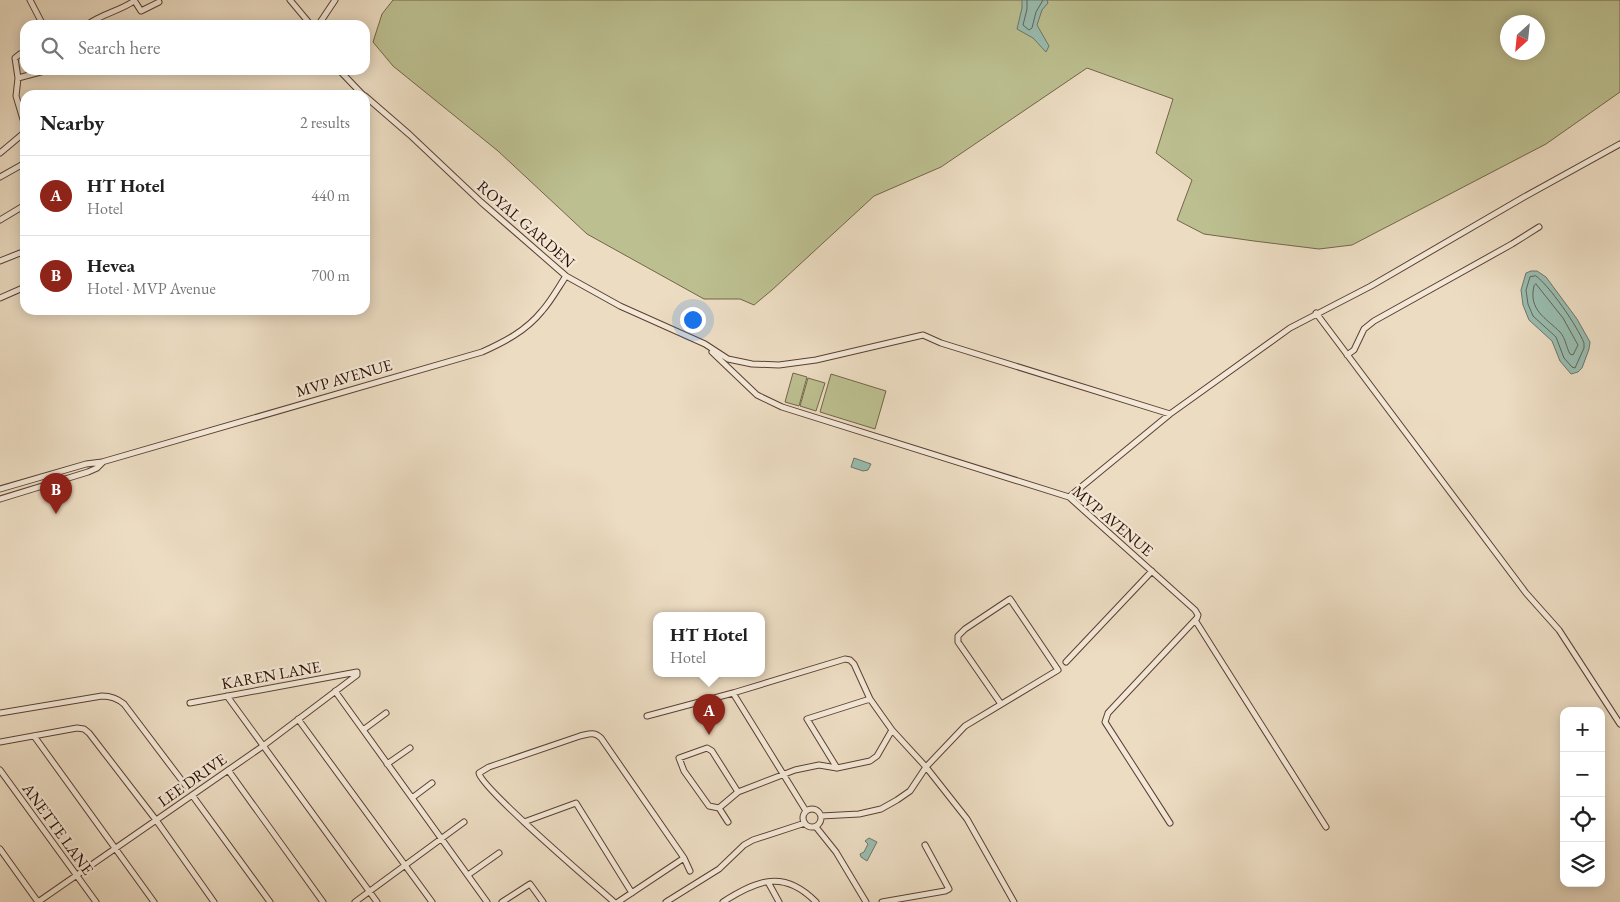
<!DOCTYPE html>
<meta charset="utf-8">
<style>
body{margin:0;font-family:"EB Garamond",serif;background:#f6f6f6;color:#222}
.controls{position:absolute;right:15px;bottom:15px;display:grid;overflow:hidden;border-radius:10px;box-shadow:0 2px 12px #0003}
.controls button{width:45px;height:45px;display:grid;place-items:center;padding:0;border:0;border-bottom:1px solid #e0e0e0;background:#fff;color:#222;font:25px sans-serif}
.compass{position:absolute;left:1500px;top:15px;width:45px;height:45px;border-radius:50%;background:#fff;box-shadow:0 2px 12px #0003;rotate:207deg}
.you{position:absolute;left:692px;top:319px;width:18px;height:18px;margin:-12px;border:4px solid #fff;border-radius:50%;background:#1a73e8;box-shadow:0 0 0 8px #1a73e833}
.badge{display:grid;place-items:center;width:32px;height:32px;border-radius:50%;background:#8f2418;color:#fff;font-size:16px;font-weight:700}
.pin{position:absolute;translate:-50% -41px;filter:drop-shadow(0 1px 2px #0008)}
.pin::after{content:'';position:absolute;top:26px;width:18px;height:15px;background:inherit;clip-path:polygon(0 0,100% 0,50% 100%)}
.popup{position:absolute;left:653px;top:612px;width:112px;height:65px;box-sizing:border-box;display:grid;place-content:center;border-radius:10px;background:#fff;filter:drop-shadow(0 1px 4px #0005);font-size:16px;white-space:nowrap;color:#767676}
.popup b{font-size:19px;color:#222}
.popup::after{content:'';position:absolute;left:50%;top:100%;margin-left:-10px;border:10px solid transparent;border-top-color:#fff}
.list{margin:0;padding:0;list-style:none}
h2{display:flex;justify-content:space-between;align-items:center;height:65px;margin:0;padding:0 20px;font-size:21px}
h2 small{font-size:16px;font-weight:400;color:#767676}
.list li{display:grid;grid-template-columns:32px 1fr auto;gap:15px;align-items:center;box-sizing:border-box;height:80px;padding:0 20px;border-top:1px solid #e0e0e0}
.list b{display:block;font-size:19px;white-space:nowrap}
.list p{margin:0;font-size:16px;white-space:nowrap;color:#767676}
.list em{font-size:16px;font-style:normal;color:#767676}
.icon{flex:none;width:28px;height:28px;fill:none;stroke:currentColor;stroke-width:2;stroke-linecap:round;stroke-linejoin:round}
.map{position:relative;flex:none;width:1620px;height:902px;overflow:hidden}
.search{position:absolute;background:#fff;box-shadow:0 2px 12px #0003;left:20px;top:20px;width:350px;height:55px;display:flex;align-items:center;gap:12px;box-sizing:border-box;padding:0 18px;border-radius:15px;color:#767676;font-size:19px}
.panel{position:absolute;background:#fff;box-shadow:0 2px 12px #0003;left:20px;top:90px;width:350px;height:225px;border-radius:15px}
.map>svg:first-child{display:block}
.green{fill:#bcbf90;stroke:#746549;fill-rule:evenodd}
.water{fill:#99bcaf;stroke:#6d756a}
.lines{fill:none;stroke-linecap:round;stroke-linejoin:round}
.shore{stroke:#626458;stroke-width:1}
.street-casing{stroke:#5b3f32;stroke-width:7}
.street{stroke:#f3e8d7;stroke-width:5}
.labels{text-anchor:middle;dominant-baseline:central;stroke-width:4.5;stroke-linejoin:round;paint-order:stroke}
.street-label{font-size:16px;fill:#2b0b02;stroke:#f3e8d7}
</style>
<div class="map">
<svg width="1620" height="902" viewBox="0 0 1620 902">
<rect width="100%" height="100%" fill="#ecdcc2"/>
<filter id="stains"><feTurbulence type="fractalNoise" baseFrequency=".004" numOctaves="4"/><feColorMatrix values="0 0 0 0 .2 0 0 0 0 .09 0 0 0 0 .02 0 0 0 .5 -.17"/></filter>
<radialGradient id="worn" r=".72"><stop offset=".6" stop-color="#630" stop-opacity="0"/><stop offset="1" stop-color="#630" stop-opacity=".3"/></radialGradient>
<path class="green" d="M393,0H1620V92L1546,144L1352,245L1319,249L1254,241L1204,234L1177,220L1192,180L1156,153L1173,99L1087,68L941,167L874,196L772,290L754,305L740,299H704L587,234L498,151L393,66L373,42L382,14ZM1508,22H1538V52H1508Z
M793,373L807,377L799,406L785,402Z
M831,374L886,391L875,429L820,412Z
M808,378L825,383L816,411L800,406Z"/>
<path class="water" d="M1022,0H1047L1048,3L1042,10L1037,25L1049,46L1046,52L1033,38L1017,29L1022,8Z
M1531,271H1537L1546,277L1577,319L1590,342L1589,349L1582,368L1578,372L1571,374L1560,361L1552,341L1529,320L1523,305L1521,290L1526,273Z
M854,458L871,464L868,470L863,471L851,467Z
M869,838L877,842L867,861L861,857L860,854L864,852L868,844L865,841Z"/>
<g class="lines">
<path class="shore" d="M1027,0V9L1023,25L1029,30L1032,28L1036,12L1043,0
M1536,276C1549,285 1578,327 1584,343V348L1575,368L1572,367L1564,358L1556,337L1533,316L1528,304L1526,290L1530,277Z
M1536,284L1563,318L1578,345L1573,355L1570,354C1566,347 1566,339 1560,332C1546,318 1528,310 1534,286Z"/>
<g class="street-casing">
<path id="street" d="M30,0L43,25
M134,0L141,11L159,2
M290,0L311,25
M319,24L335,0
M87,25C101,14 120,11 134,1
M339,70L363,95
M18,78L15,58L20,54L25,53
M365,96L410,135L481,202L566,276L620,306L705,344L728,359L752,364L779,365L816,360L923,335L941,343L1170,414
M25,126L16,96L18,78L48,70
M0,153L25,132
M0,177L25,163
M0,220L25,205
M0,261L25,251
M0,298L25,287
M1316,313L1526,593L1559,630L1620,724
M712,352L757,395L782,407L1069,497L1195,610L1198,615L1197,618L1108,713L1105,722L1170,823
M1347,355L1354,350L1364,329L1374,321L1512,244L1539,227
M0,489L86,464L102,462L482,352C504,342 526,331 542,311C551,301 558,288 566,276
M1069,497L1170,414L1290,328L1371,286L1524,197L1620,144
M0,499L88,472L97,468L102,463
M1195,620L1326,827
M1066,662L1152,571
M335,691L487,902
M733,693L806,811
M227,696L377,902
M0,713L102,696C111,696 117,698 124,704L186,786
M647,716L733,693L845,659L850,660L854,664L870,699L892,730L926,767L967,819L1014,902
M298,719L432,902
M363,730L386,713
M34,736L154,902
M0,742L77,728L84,729L89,733L156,820L214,902
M387,764L410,748
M837,768L807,719L870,699
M0,770L96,902
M228,770L323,902
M738,792L712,751L707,748L679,758L684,771L709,806L719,808L738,792L795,770L819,765L837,768L870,761L877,756L892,730
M192,795L270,902
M412,798L432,783
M719,808L728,822
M803 818a9 9 0 1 1 18 0a9 9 0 1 1-18 0Z
M821,816L859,814L881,809L897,800L910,791L926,767L965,726L1058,670L1010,599L965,629L958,636V642L1001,704
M524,822L576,803L632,893
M816,827L836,852L866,902
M0,849L38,902
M468,875L499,853
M768,882L779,902
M38,902L263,746L357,675V672L190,703
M355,902L464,822
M502,902L530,884L543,902
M614,902C595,885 481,788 479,773L489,767L580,736C589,734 594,731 601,738L684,858L690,871
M618,902L684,858
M666,902L719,869L744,845L753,840L805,823
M723,902C757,880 784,869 816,902
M882,902L945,891L949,889L925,845"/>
</g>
<use href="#street" class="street"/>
</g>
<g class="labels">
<g class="street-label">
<text transform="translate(526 224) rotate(41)">ROYAL GARDEN</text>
<text transform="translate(344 378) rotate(-16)">MVP AVENUE</text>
<text transform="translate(1113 521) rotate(40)">MVP AVENUE</text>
<text transform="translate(271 675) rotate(-10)">KAREN LANE</text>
<text transform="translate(192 780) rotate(-35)">LEE DRIVE</text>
<text transform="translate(58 829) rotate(54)">ANETTE LANE</text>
</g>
</g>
<rect width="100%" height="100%" filter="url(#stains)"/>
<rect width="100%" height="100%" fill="url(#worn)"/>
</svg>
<div class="controls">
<button>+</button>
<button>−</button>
<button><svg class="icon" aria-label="locate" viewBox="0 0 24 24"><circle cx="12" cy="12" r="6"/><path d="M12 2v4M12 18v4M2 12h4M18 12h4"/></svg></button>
<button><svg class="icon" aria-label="layers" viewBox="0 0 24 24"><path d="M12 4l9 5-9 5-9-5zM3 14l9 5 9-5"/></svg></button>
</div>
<svg class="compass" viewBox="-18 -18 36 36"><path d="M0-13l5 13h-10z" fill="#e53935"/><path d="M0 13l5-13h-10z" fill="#767676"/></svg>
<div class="you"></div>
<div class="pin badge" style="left:709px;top:735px">A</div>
<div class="popup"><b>HT Hotel</b>Hotel</div>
<div class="pin badge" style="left:56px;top:514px">B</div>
<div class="search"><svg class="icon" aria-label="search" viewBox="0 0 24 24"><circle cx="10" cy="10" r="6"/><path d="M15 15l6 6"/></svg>Search here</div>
<section class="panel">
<h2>Nearby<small>2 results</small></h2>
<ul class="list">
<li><span class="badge">A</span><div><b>HT Hotel</b><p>Hotel</p></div><em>440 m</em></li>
<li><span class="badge">B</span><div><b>Hevea</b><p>Hotel · MVP Avenue</p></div><em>700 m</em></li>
</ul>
</section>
</div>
